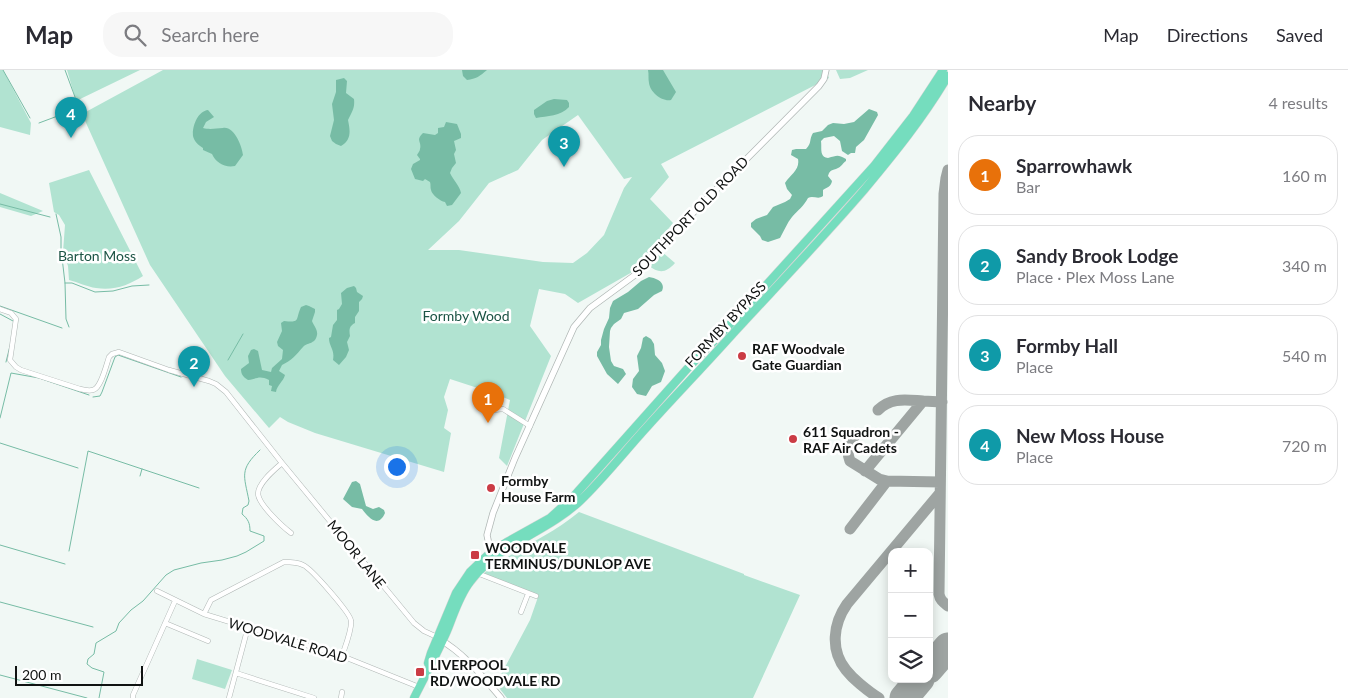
<!DOCTYPE html>
<meta charset="utf-8">
<style>
body{margin:0;font-family:Lato,sans-serif;background:#f7f7f7;color:#2b2b33}
.controls{position:absolute;right:15px;bottom:15px;display:grid;overflow:hidden;border-radius:10px;box-shadow:0 2px 12px #0003}
.controls button{width:45px;height:45px;display:grid;place-items:center;padding:0;border:0;border-bottom:1px solid #e1e1e2;background:#fff;color:#2b2b33;font:25px sans-serif}
.scale{position:absolute;left:15px;bottom:12px;width:128px;box-sizing:border-box;padding-left:5px;border:2px solid #101312;border-top:0;font-size:14px;line-height:18px;white-space:nowrap;color:#101312;-webkit-text-stroke:4px #fff;paint-order:stroke}
.you{position:absolute;left:396px;top:396px;width:18px;height:18px;margin:-12px;border:4px solid #fff;border-radius:50%;background:#1a73e8;box-shadow:0 0 0 8px #1a73e833}
.badge{display:grid;place-items:center;width:32px;height:32px;border-radius:50%;background:#ea580c;color:#fff;font-size:16px;font-weight:700}
.pin{position:absolute;translate:-50% -41px;filter:drop-shadow(0 1px 2px #0008)}
.pin::after{content:'';position:absolute;top:26px;width:18px;height:15px;background:inherit;clip-path:polygon(0 0,100% 0,50% 100%)}
.list{margin:0;padding:0;list-style:none}
h2{display:flex;justify-content:space-between;align-items:center;height:65px;margin:0;padding:0 20px;font-size:21px}
h2 small{font-size:16px;font-weight:400;color:#7c7c81}
.list li{display:grid;grid-template-columns:32px 1fr auto;gap:15px;align-items:center;box-sizing:border-box;height:80px;margin:0 10px 10px;padding:0 10px;border:1px solid #e1e1e2;border-radius:20px}
.list b{display:block;font-size:19px;white-space:nowrap}
.list p{margin:0;font-size:16px;white-space:nowrap;color:#7c7c81}
.list em{font-size:16px;font-style:normal;color:#7c7c81}
.icon{flex:none;width:28px;height:28px;fill:none;stroke:currentColor;stroke-width:2;stroke-linecap:round;stroke-linejoin:round}
.map{position:relative;flex:none;width:948px;height:628px;overflow:hidden}
header{display:flex;align-items:center;gap:30px;box-sizing:border-box;height:70px;padding:0 25px;background:#fff;border-bottom:1px solid #e1e1e2}
header strong{font-size:24px}
nav{display:flex;gap:28px;margin-inline-start:auto;font-size:18px}
.search{width:350px;height:45px;background:#f7f7f7;display:flex;align-items:center;gap:12px;box-sizing:border-box;padding:0 18px;border-radius:20px;color:#7c7c81;font-size:19px}
main{display:flex}
aside{flex:1;background:#fff}
.map>svg:first-child{display:block}
.green{fill:#b1e3d1;fill-rule:evenodd}
.water{fill:#77bca5}
.lines{fill:none;stroke-linecap:round;stroke-linejoin:round}
.stream{stroke:#77bca5;stroke-width:1}
.taxiway{stroke:#9ea4a2;stroke-width:11}
.runway{stroke:#9ea4a2;stroke-width:29}
.street-casing{stroke:#b0b7b5;stroke-width:5.5}
.secondary-casing{stroke:#b0b7b5;stroke-width:7}
.highway-casing{stroke:#d4d5d4;stroke-width:9}
.street{stroke:#fff;stroke-width:4.5}
.secondary{stroke:#fff;stroke-width:5.5}
.highway{stroke:#75ddbe;stroke-width:8}
.poi-dot{fill:#cb3c45;stroke:#fff;stroke-width:2}
.labels{text-anchor:middle;dominant-baseline:central;stroke-width:5;stroke-linejoin:round;paint-order:stroke}
.street-label{font-size:14px;fill:#101312;stroke:#fff}
.park-label{font-size:14px;fill:#1c5445;stroke:#fff}
.poi-label{font-size:14px;font-weight:bold;fill:#101312;stroke:#fff;text-anchor:start}
</style>
<header>
<strong>Map</strong>
<div class="search"><svg class="icon" aria-label="search" viewBox="0 0 24 24"><circle cx="10" cy="10" r="6"/><path d="M15 15l6 6"/></svg>Search here</div>
<nav><a>Map</a><a>Directions</a><a>Saved</a></nav>
</header>
<main>
<div class="map">
<svg width="948" height="628" viewBox="0 0 948 628">
<rect width="100%" height="100%" fill="#f1f8f5"/>
<path class="green" d="M0,0H3L31,53L30,65L0,57Z
M67,0H140L76,31Z
M163,0H826L829,8L661,94L669,107L650,129L673,153L634,201L578,233L565,224L539,219L530,256L551,286L507,396L499,388L510,330L493,323L450,309L444,327L448,340L444,358L451,363L444,402L315,363L288,352L280,347L269,358L225,306L150,195L82,44ZM578,45L624,109L632,107L624,118L604,165L587,183L573,193L543,192L459,180H428L459,151L489,113L518,100L542,70Z
M836,0H868L850,8L840,9Z
M89,100L143,206C129,215 114,221 96,218C87,217 78,212 69,210L68,196L63,182L65,155L59,145L54,142L49,113Z
M0,120V123L43,141L31,146L0,137Z
M661,181L675,193C666,203 659,204 648,195Z
M579,442L744,504V505L800,525L753,628H507L496,614L530,550L538,527L483,504C513,480 549,467 579,442Z
M197,589L232,600L225,619L192,609Z"/>
<path class="water" d="M462,0H487C480,6 476,9 467,10L463,6Z
M648,0H663L676,22L671,30C662,32 650,22 649,13C648,9 649,4 648,0Z
M344,8L347,11L346,23L354,29C355,38 352,42 348,50C350,60 352,70 341,76L336,74L332,71L330,66L334,50L332,34L336,22V10Z
M554,29L567,30L569,33V37C561,46 547,46 536,48L534,44V40L547,31Z
M869,39L877,42L878,45L864,70L856,77L855,83H851L848,85L842,81L840,71L834,66L824,68L821,71C822,78 819,87 828,88C837,86 837,84 846,89V91C843,93 841,97 838,98C832,101 830,99 828,106L832,111C831,117 827,117 823,120V126C818,130 813,125 808,128C804,136 798,140 792,147C787,153 784,161 780,168L768,172L762,170L760,166L751,157V153L756,149L767,145L773,137L785,132L790,129L792,125L787,119L785,113C791,104 800,100 798,89L791,85L792,80L796,79H806C812,73 809,69 813,63L822,61L828,55L833,53L844,54L854,52Z
M208,40L214,47L206,52L203,58C211,60 216,58 223,58C234,56 242,76 243,85L235,96C225,98 216,93 212,84L203,80V78C198,75 194,71 193,66C192,56 198,41 208,40Z
M446,52L457,54L461,64V68L454,71L456,80L454,84L456,93L452,98L450,103C453,110 460,116 461,123L452,135L447,136L445,132C440,131 432,125 431,120C430,117 431,115 430,112L425,109L423,111L415,109L411,99L413,94L420,90V89L417,85C418,83 420,81 420,79C422,71 415,71 423,63L435,65L438,63V58L444,57Z
M649,207C656,208 666,212 662,221L654,225L638,239L624,243L621,249L614,254L611,258L610,261L609,277L611,291L614,296L623,299L626,304L618,314L607,304L597,286V282L601,275V270L604,259L609,248L610,238L613,231L628,222L641,211Z
M354,216L356,218L357,222L363,226L362,229L359,232V241L355,247V253C349,256 349,260 350,266L347,272L349,280L346,287L339,295L333,290C335,279 329,277 329,268L331,267L333,255L337,250V240L339,239L342,234L341,223L347,218Z
M306,235L309,236L315,239V242L312,251C314,256 318,260 317,265C315,275 307,272 303,277C297,284 291,291 282,295L279,301L285,305C283,312 277,315 276,322L271,321L272,316L269,315V310C259,305 257,309 248,310C243,307 241,304 241,299L249,293L248,286L251,280L254,279L258,281L262,300L271,302L272,298L282,289L283,280L278,276L277,272L282,261L281,253L284,251C301,253 295,250 301,237Z
M646,266L651,269L654,274L655,285L662,293L665,301L661,312L652,316L646,326L637,324L632,317L633,309L639,301L637,286L641,278L643,268Z
M356,411L360,414L366,436L373,439L379,437L384,440L385,443C378,459 368,447 362,439L352,437L343,429L352,412Z"/>
<g class="lines">
<path class="stream" d="M3,0L30,48
M65,0L75,27
M39,53L63,44
M0,134L50,147
M56,144L61,167V179L65,213L66,249L69,257
M65,213H72L95,222L113,221L132,216L149,215
M0,236L62,258
M0,244L13,251
M228,290L243,264
M6,292L10,276
M93,327L100,326L102,322L115,287L118,285L181,307
M0,348L11,303L39,308L89,325
M0,373L78,398
M140,406L142,399
M0,475L65,494
M69,481L88,381L199,418
M0,532L93,557
M0,605L87,628
M99,628L104,602L92,598L87,594L88,589L94,584L96,573L116,561L119,553L131,540L143,531L166,505L174,500L201,493L222,490L237,486L246,482L264,471V466L250,461C250,453 248,449 242,444L243,438L248,435L249,431C244,405 239,400 260,380"/>
<path class="taxiway" d="M948,100L946,108L944,124L939,524C940,530 943,532 948,536
M878,340C891,327 906,330 923,331
M855,366C848,374 846,380 850,391L879,409L887,411L940,412
M865,401L923,331L942,332
M850,459L887,411
M879,628C872,624 866,619 860,614C855,610 850,605 846,600C830,580 833,554 847,534L940,423"/>
<path class="runway" d="M929,599L948,577
M904,628L920,609"/>
<g class="street-casing">
<path id="street" d="M0,239L11,243L16,249L10,290L16,297L21,300L80,319C84,320 89,321 93,320C101,318 106,296 109,287L112,284L119,282L169,300L209,311L216,314L226,322L282,393L414,553L424,561L437,567
M480,338L493,340L503,339L530,356
M282,393C274,400 258,413 258,424C259,435 283,457 291,463
M477,503L536,526
M157,521L204,544L342,586L419,617
M521,542L528,524
M204,544L211,530L284,492C290,492 297,492 303,495C311,498 351,544 351,551C352,560 345,577 342,586
M165,553L208,571
M236,603L314,628
M133,628V625L175,531
M229,628L248,557
M341,628L342,622"/>
</g>
<g class="secondary-casing">
<path id="secondary" d="M491,484L487,465L493,443L515,388L574,257L590,238L639,202L661,175L819,16L824,9L826,0
M439,569C464,583 482,606 501,628"/>
</g>
<g class="highway-casing">
<path id="highway" d="M428,593L431,583L456,523L470,502L491,482L507,472L550,448L573,427L687,299L741,243L874,96L913,46L943,0
M414,628C425,606 437,584 447,561C454,544 459,526 470,512C498,474 546,463 580,431C604,408 625,381 647,357C674,327 702,298 729,268C774,219 820,171 864,120C894,84 924,47 948,6"/>
</g>
<use href="#street" class="street"/>
<use href="#secondary" class="secondary"/>
<use href="#highway" class="highway"/>
</g>
<g class="poi-dot">
<circle cx="742" cy="286" r="5"/>
<circle cx="793" cy="369" r="5"/>
<circle cx="491" cy="418" r="5"/>
<rect x="470" y="480" width="10" height="10" rx="2.5"/>
<rect x="415" y="597" width="10" height="10" rx="2.5"/>
</g>
<g class="labels">
<g class="street-label">
<text transform="translate(690 146) rotate(-46)">SOUTHPORT OLD ROAD</text>
<text transform="translate(725 254) rotate(-47)">FORMBY BYPASS</text>
<text transform="translate(357 484) rotate(51)">MOOR LANE</text>
<text transform="translate(288 570) rotate(17)">WOODVALE ROAD</text>
</g>
<g class="park-label">
<text x="97" y="185">Barton Moss</text>
<text x="466" y="245">Formby Wood</text>
</g>
<g class="poi-label">
<text x="752" y="278">RAF Woodvale<tspan x="752" dy="16">Gate Guardian</tspan></text>
<text x="803" y="361">611 Squadron -<tspan x="803" dy="16">RAF Air Cadets</tspan></text>
<text x="501" y="410">Formby<tspan x="501" dy="16">House Farm</tspan></text>
<text x="485" y="477">WOODVALE<tspan x="485" dy="16">TERMINUS/DUNLOP AVE</tspan></text>
<text x="430" y="594">LIVERPOOL<tspan x="430" dy="16">RD/WOODVALE RD</tspan></text>
</g>
</g>
</svg>
<div class="controls">
<button>+</button>
<button>−</button>
<button><svg class="icon" aria-label="layers" viewBox="0 0 24 24"><path d="M12 4l9 5-9 5-9-5zM3 14l9 5 9-5"/></svg></button>
</div>
<div class="scale">200 m</div>
<div class="you"></div>
<div class="pin badge" style="left:488px;top:353px;background:#e8710a">1</div>
<div class="pin badge" style="left:194px;top:317px;background:#0f9aa8">2</div>
<div class="pin badge" style="left:564px;top:97px;background:#0f9aa8">3</div>
<div class="pin badge" style="left:71px;top:68px;background:#0f9aa8">4</div>
</div>
<aside>
<h2>Nearby<small>4 results</small></h2>
<ul class="list">
<li><span class="badge" style="background:#e8710a">1</span><div><b>Sparrowhawk</b><p>Bar</p></div><em>160 m</em></li>
<li><span class="badge" style="background:#0f9aa8">2</span><div><b>Sandy Brook Lodge</b><p>Place · Plex Moss Lane</p></div><em>340 m</em></li>
<li><span class="badge" style="background:#0f9aa8">3</span><div><b>Formby Hall</b><p>Place</p></div><em>540 m</em></li>
<li><span class="badge" style="background:#0f9aa8">4</span><div><b>New Moss House</b><p>Place</p></div><em>720 m</em></li>
</ul>
</aside>
</main>
